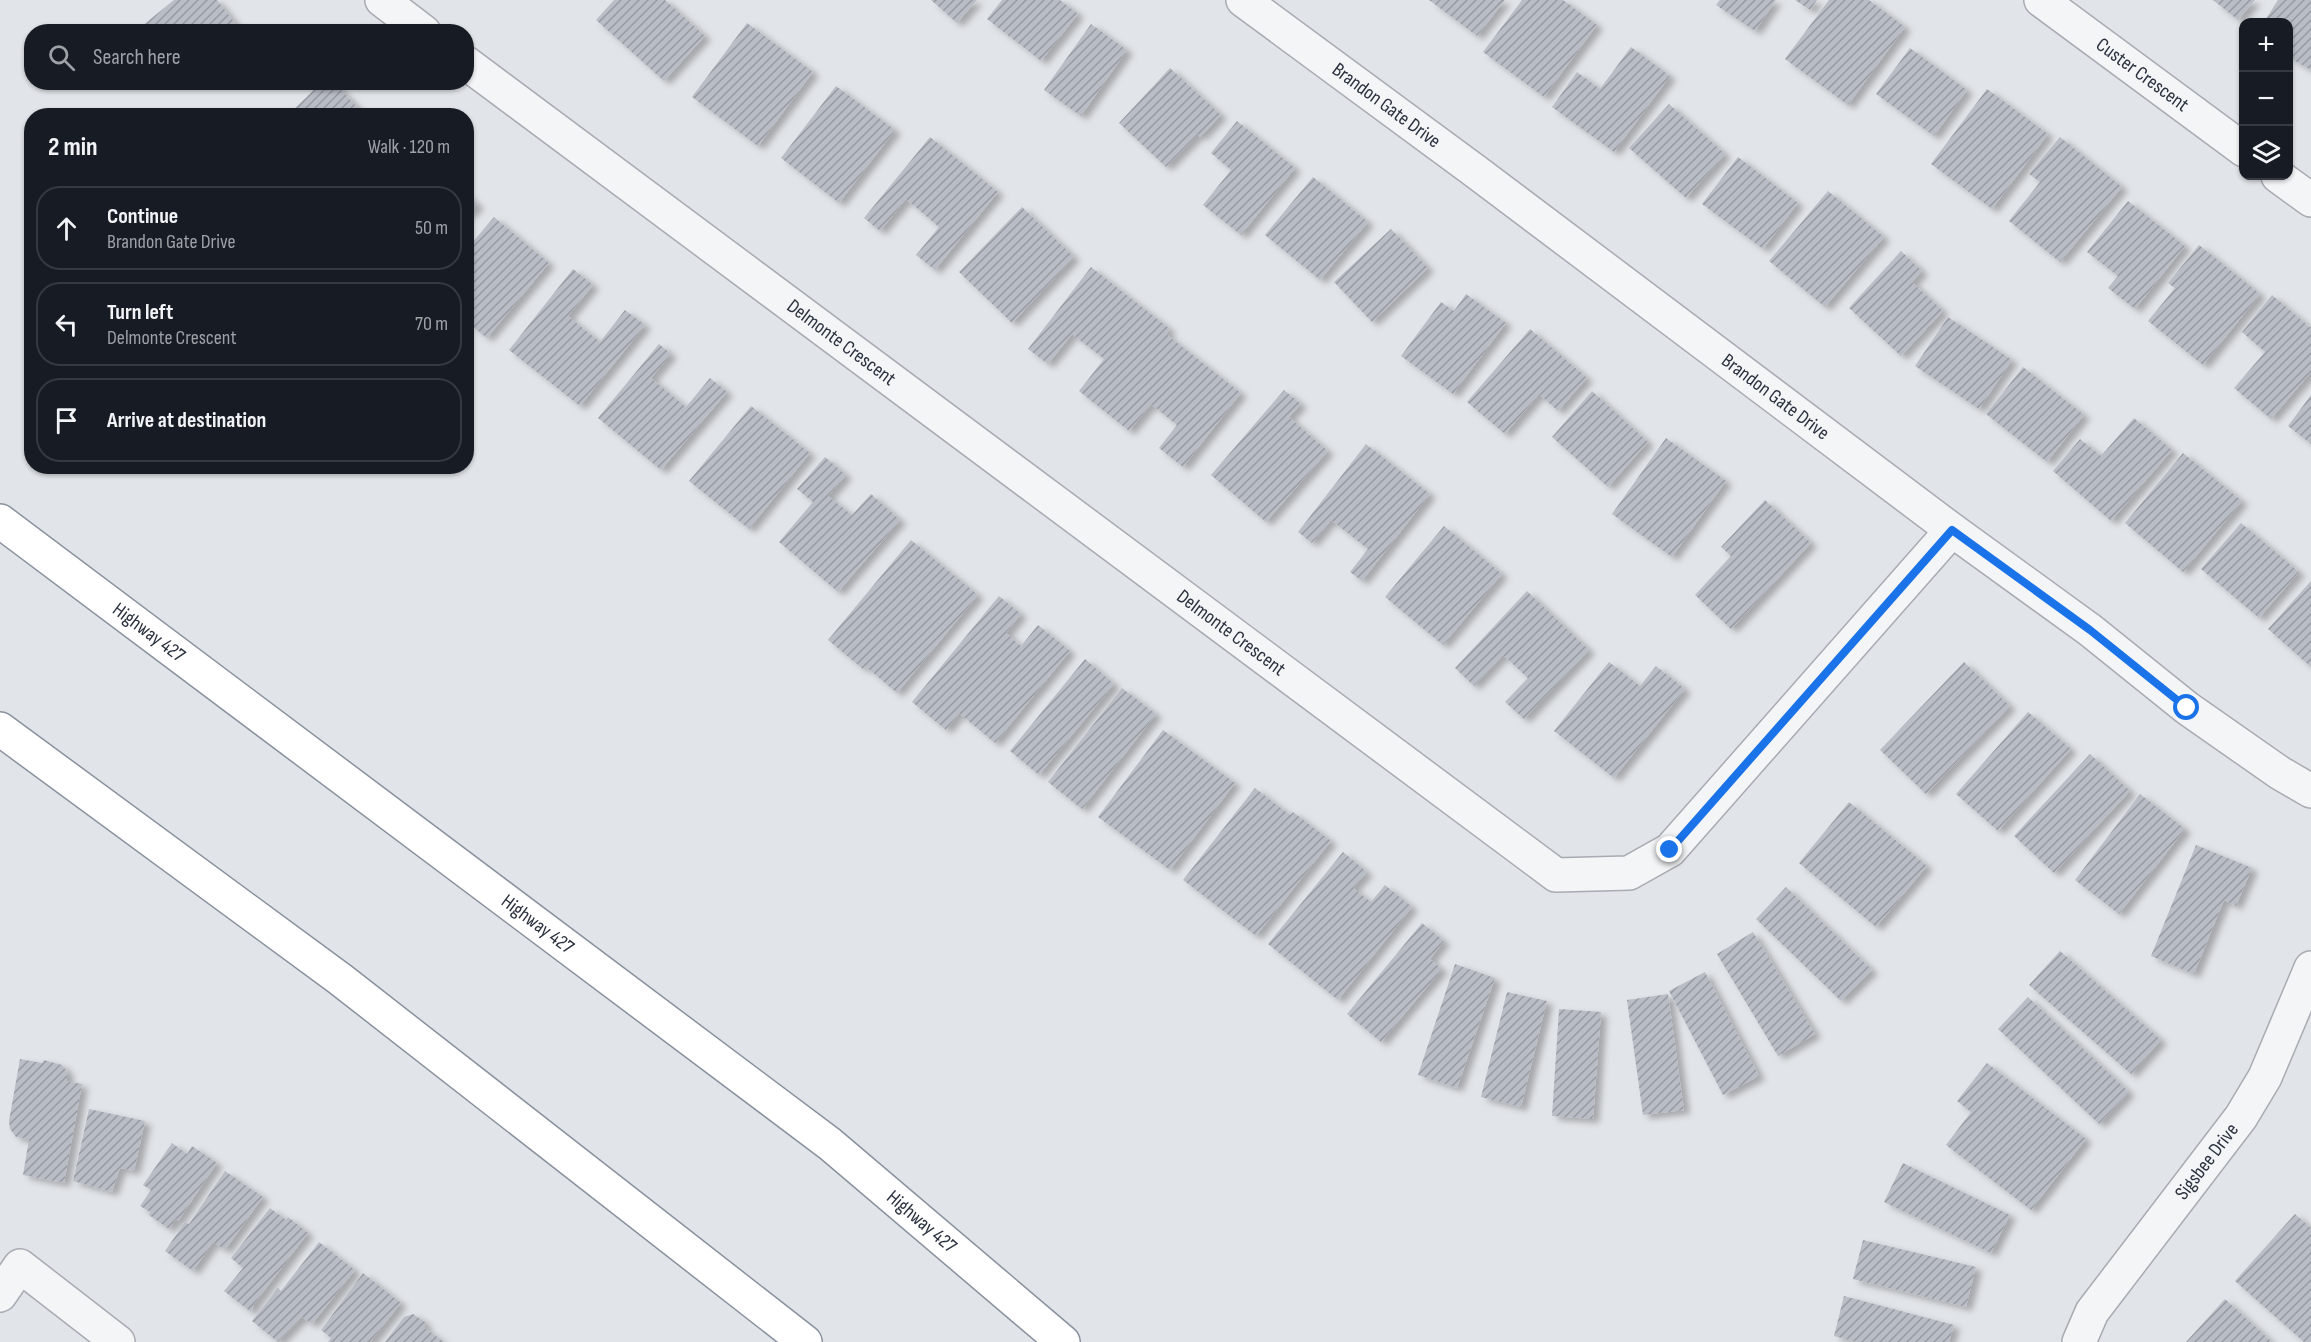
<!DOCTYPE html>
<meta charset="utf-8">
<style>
body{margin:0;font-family:"Sofia Sans Condensed",sans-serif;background:#20242c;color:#f1f3f6}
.controls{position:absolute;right:18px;top:18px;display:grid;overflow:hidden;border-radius:12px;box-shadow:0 2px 4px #0004}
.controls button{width:54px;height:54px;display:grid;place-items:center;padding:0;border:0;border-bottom:2px solid #363941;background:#171b24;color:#f1f3f6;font:30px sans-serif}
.stop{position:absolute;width:18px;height:18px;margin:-14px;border:4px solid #1a73e8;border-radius:50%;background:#fff}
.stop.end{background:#1a73e8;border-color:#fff;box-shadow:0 2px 6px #0008}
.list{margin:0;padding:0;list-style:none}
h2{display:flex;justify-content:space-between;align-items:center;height:78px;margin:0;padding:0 24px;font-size:26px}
h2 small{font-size:20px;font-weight:400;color:#9ea1a6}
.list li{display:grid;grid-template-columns:39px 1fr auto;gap:18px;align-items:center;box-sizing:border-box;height:84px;margin:0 12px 12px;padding:0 12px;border:2px solid #363941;border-radius:24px}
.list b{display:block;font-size:22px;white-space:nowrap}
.list p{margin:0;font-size:20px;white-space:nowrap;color:#9ea1a6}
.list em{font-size:20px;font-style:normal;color:#9ea1a6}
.icon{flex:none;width:33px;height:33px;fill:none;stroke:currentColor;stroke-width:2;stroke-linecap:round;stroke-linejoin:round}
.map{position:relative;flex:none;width:2311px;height:1342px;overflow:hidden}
.search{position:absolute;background:#171b24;box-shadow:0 2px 4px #0004;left:24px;top:24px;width:450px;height:66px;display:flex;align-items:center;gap:15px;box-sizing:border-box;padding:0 21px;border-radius:24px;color:#9ea1a6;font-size:22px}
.panel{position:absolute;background:#171b24;box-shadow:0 2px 4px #0004;left:24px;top:108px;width:450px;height:366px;border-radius:24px}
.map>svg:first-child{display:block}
.building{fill:url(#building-hatch);filter:url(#shadow)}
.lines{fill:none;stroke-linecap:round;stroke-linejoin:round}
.street-casing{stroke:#a7abb2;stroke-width:36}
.highway-casing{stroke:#8a919e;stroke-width:36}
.street{stroke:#f4f5f7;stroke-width:33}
.highway{stroke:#fff;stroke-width:33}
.route{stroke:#1a73e8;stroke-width:8}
.labels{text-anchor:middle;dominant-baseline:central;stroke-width:5;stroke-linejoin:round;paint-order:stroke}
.street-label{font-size:20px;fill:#2b323f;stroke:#f1f3f6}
</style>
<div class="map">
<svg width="2311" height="1342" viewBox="0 0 2311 1342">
<defs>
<pattern id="building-hatch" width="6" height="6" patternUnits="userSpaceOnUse" patternTransform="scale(1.5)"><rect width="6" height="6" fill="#b9bdc5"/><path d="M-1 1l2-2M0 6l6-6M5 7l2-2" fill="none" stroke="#979aa1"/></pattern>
<filter id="shadow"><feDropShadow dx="6" dy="4" stdDeviation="3" flood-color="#0004"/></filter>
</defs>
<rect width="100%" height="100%" fill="#e1e4e8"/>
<path class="building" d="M174,0H217L242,32H138L137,30Z
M614,0H665L705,36L664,81L596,20Z
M931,0H977L957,23Z
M1002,0H1060L1078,14L1041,61L987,19Z
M1429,0H1505L1477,36Z
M1522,0H1563L1597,25L1544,97L1483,52Z
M1720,0H1776L1755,31L1716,5Z
M1795,0H1817L1810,10Z
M1829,0H1869L1905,27L1848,105L1785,59Z
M2213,0H2255L2238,20Z
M2278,0H2311V70L2288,57V22H2264Z
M747,23L813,72L758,146L692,97Z
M1091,24L1127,50L1081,116L1044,90Z
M1631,47L1670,76L1614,152L1552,107L1577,72L1600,89Z
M1910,48L1967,90L1934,136L1876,94Z
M1170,68L1221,115L1200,137L1198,134L1166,167L1119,123Z
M322,82H334L365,116H287Z
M836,86L895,130L839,203L781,158Z
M1987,89L2048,134L1992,209L1931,164Z
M1669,104L1725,154L1686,198L1629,148Z
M1237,121L1295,168L1241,235L1203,205L1231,170L1211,153Z
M930,137L998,192L935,270L916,255L939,227L906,199L880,231L864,218Z
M2060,137L2122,187L2060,262L2009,221L2040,182L2029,174Z
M1738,157L1798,203L1763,249L1702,204Z
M1313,177L1368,222L1320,280L1265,235Z
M1828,191L1884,237L1825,307L1769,261Z
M466,193L478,205L466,217Z
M2128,201L2185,246L2135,309L2108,288L2118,276L2087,252Z
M1022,207L1074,257L1012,323L959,272Z
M494,217L549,263L487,338L466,321V250Z
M1391,229L1428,268L1372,322L1334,282Z
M2199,245L2260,294L2203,365L2148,321L2175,288L2168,283Z
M1901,251L1922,271L1912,282L1943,311L1901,356L1849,308Z
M1091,267L1170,329L1166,334L1241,393L1183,467L1159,448L1177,425L1151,404L1129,431L1079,391L1104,359L1072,334L1048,364L1028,349Z
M573,269L593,285L568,316L600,342L625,310L645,325L580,406L509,350Z
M1466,294L1506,323L1453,394L1401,356L1441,302L1454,311Z
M2272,295L2311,328V372L2271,419L2234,388L2265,352L2242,332Z
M1948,317L2012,360L1979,409L1915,366Z
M1530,329L1587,378L1558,411L1539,394L1505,434L1467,402Z
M659,344L671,354L651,378L686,407L710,378L727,392L661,470L598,418Z
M2023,367L2084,415L2047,462L1986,414Z
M1284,390L1301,404L1289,417L1328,451L1266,522L1211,475Z
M1592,391L1648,442L1608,487L1552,437Z
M2311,395V444L2288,426Z
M751,406L810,453L749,529L689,481Z
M2134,418L2172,450L2111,521L2053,471L2080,439L2101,456Z
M1666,438L1726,481L1672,557L1612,514Z
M1366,444L1430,494L1362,581L1350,572L1368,549L1331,520L1312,543L1298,532Z
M2183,453L2242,501L2183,572L2125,523Z
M825,457L846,475L828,496L852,515L871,494L900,520L838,592L779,542L813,502L797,489Z
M1765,500L1811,543L1731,629L1695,595L1731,556L1721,547Z
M2241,523L2299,572L2259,618L2201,569Z
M1444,526L1502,574L1443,645L1385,597Z
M911,540L978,595L897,693L865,666L863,669L828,640Z
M2311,581V667L2268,629Z
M1527,591L1589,650L1524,719L1505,702L1528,678L1503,655L1474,686L1455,668Z
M999,596L1021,614L1006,633L1021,646L1038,625L1070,651L995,743L959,713L946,730L912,702Z
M1085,659L1114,684L1039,775L1010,751Z
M1609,662L1640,686L1656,666L1685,689L1614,778L1554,731Z
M1964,662L2010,706L1926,794L1880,750Z
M1122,688L1156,714L1082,809L1048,782Z
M2028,712L2071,749L1998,831L1956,794Z
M1163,730L1235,783L1170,870L1098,817Z
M2090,754L2130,791L2054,873L2014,836Z
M1255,788L1290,815L1293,812L1331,841L1256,936L1183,880Z
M2140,794L2185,829L2119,914L2075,880Z
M1849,802L1927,866L1876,927L1799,863Z
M2196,845L2252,868L2236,906L2224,900L2194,974L2151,956Z
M1343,852L1367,872L1353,888L1371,902L1385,885L1412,907L1338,1000L1268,944Z
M1786,887L1872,970L1841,1001L1756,919Z
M1422,923L1444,941L1430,959L1442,969L1381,1042L1347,1014Z
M1753,932L1815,1034L1778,1056L1717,954Z
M2060,951L2161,1040L2131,1074L2029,985Z
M1455,964L1495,978L1457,1088L1418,1075Z
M1705,972L1759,1076L1723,1095L1669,991Z
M1507,992L1547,1001L1521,1107L1481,1097Z
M1668,994L1684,1110L1643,1115L1627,1000Z
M2028,997L2129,1092L2099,1124L1998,1029Z
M1559,1009L1601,1012L1593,1119L1552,1116Z
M20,1059L42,1063L44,1060L62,1065L68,1073L66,1081L82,1084L64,1183L23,1175L29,1139L16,1137L10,1129L9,1121Z
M1987,1063L2086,1139L2031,1210L1946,1145L1971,1112L1957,1101Z
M89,1109L145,1121L134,1171L120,1168L112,1192L73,1181Z
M172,1143L187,1154L192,1146L217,1163L178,1221L176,1219L169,1229L149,1215L150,1212L140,1206L151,1190L143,1185Z
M1903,1163L2010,1215L1991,1253L1884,1202Z
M225,1171L263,1197L225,1250L213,1242L193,1271L165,1251L185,1222L189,1224Z
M270,1208L286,1220L288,1217L308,1233L254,1304L251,1312L224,1291L243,1268L231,1258Z
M2295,1214L2311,1228V1342H2304L2235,1281Z
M1863,1240L1976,1267L1966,1307L1853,1279Z
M319,1242L355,1270L312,1324L302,1317L278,1342L252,1321L278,1288L281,1291Z
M363,1273L401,1303L370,1342H328L331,1338L321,1330Z
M1844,1296L1954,1325L1949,1342H1857L1834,1336Z
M2225,1299L2272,1342H2186Z
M413,1314L425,1322V1328L444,1342H385L404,1317Z"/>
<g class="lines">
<g class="street-casing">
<g id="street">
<path d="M382,0L424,32"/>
<path id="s1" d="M1243,0L1475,171L1952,530L2090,630L2187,708L2280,773L2311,791"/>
<path id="s2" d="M2041,0L2244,150"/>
<path id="s3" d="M466,63L1556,875L1629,873L1670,850L1952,530"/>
<path d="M2278,176L2311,200"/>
<path d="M0,1295L20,1266L118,1342"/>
<path id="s4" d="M2079,1342L2092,1312L2241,1117L2265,1077L2311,968"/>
</g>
</g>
<g class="highway-casing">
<g id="highway">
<path id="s5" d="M0,521L830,1144L1063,1342"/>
<path d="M0,729L340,979L805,1342"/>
</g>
</g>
<use href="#street" class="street"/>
<use href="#highway" class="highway"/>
</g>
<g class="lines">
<path class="route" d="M1670,850L1952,530L2090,630L2187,708"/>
</g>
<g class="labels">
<g class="street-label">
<text stroke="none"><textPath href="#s2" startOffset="126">Custer Crescent</textPath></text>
<text stroke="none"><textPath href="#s1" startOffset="178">Brandon Gate Drive</textPath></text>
<text stroke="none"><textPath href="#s3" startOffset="468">Delmonte Crescent</textPath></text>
<text stroke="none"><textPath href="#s1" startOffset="664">Brandon Gate Drive</textPath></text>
<text stroke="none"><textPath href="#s5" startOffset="186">Highway 427</textPath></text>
<text stroke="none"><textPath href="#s3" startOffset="954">Delmonte Crescent</textPath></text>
<text stroke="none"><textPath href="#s5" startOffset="672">Highway 427</textPath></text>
<text stroke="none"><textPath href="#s4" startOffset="222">Sigsbee Drive</textPath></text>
<text stroke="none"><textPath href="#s5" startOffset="1158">Highway 427</textPath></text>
</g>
</g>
</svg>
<div class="controls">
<button>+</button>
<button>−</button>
<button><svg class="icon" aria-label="layers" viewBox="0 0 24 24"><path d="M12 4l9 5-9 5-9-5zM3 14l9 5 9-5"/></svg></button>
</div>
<div class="stop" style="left:2187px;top:708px"></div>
<div class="stop end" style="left:1670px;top:850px"></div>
<div class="search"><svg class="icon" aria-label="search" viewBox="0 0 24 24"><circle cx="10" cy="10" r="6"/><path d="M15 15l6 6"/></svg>Search here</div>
<section class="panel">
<h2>2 min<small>Walk · 120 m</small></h2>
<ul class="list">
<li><svg class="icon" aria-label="ahead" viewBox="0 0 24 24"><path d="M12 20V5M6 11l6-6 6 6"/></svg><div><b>Continue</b><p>Brandon Gate Drive</p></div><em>50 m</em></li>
<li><svg class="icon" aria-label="left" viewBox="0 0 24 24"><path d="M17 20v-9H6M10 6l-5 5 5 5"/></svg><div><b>Turn left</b><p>Delmonte Crescent</p></div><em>70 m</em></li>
<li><svg class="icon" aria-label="arrive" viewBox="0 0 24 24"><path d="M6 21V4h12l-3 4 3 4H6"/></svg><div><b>Arrive at destination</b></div></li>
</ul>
</section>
</div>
